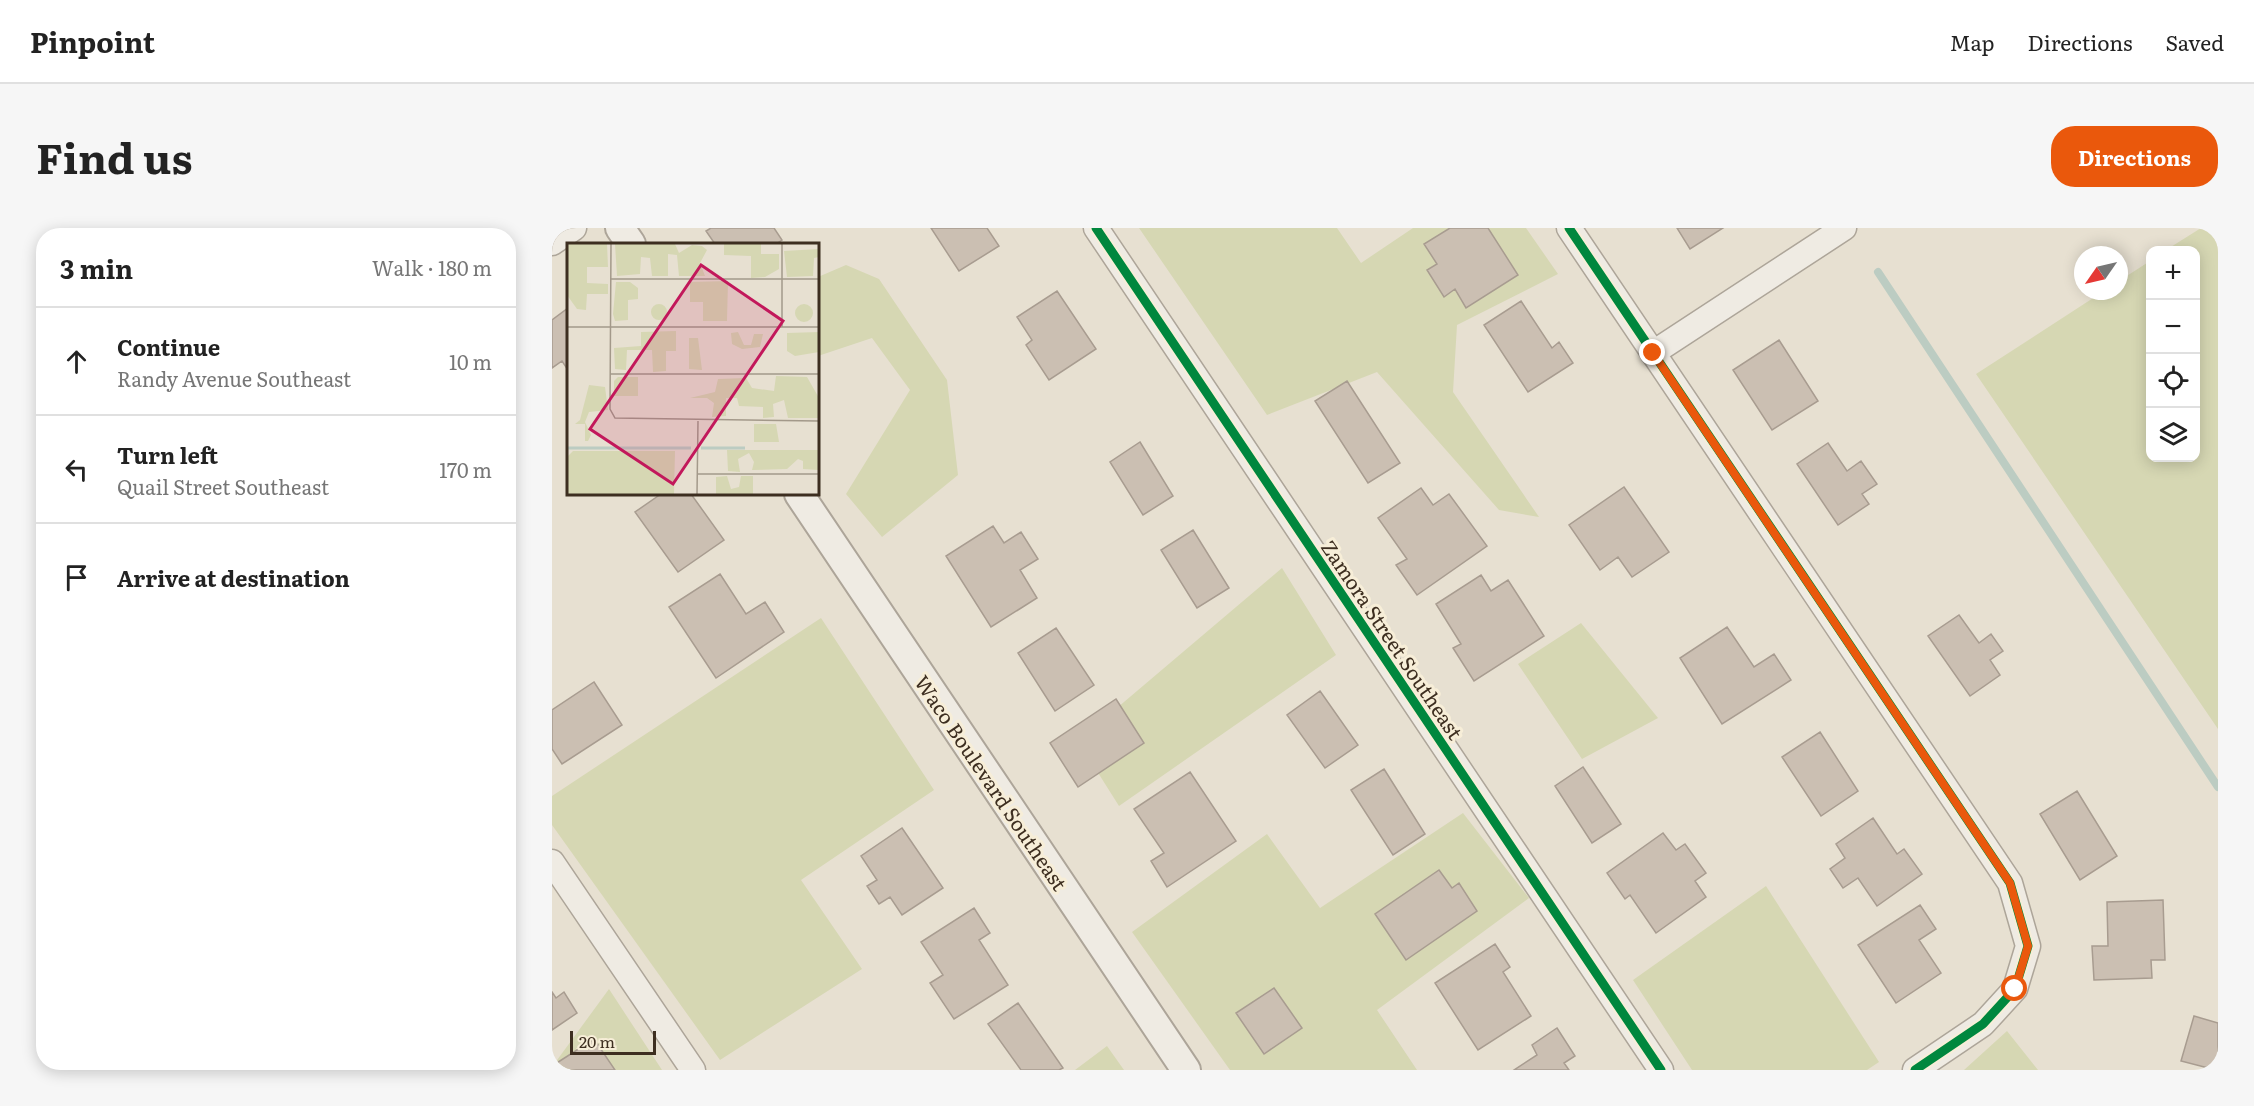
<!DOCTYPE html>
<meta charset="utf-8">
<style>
body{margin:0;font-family:Literata,serif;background:#f6f6f6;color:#222}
.controls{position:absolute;right:18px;top:18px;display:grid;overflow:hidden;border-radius:12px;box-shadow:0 3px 15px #0003}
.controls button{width:54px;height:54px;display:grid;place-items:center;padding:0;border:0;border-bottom:2px solid #e0e0e0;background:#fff;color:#222;font:30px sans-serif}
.compass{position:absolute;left:1522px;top:18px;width:54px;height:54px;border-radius:50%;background:#fff;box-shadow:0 3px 15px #0003;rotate:236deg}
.scale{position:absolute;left:18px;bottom:15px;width:86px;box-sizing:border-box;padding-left:6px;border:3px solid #3d2e20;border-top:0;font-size:16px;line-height:21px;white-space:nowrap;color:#3d2e20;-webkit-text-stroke:4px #f7eed8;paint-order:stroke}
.stop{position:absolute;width:18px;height:18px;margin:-14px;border:4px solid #ea580c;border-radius:50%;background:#fff}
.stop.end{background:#ea580c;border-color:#fff;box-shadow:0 2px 6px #0008}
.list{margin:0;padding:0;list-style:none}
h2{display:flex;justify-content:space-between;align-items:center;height:78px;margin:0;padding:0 24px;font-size:26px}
h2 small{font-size:20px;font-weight:400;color:#767676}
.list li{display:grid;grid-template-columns:39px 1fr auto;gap:18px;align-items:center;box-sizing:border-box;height:108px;padding:0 24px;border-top:2px solid #e0e0e0}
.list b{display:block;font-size:22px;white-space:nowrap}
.list p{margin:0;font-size:20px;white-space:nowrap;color:#767676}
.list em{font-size:20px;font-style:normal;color:#767676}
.icon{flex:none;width:33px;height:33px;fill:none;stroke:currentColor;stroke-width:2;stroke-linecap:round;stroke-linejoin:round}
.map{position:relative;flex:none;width:1666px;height:842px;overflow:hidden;border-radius:24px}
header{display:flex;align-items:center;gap:36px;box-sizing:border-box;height:84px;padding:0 30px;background:#fff;border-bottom:2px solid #e0e0e0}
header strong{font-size:28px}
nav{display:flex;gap:33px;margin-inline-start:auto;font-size:21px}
.intro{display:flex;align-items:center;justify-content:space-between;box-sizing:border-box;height:144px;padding:0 36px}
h1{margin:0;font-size:42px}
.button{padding:15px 27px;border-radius:24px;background:#ea580c;color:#fff;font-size:21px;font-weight:700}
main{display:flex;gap:36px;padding:0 36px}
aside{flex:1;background:#fff;border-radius:24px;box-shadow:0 3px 15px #0003}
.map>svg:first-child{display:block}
.green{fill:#d6d7b3}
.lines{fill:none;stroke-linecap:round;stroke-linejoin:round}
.stream{stroke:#bcccc2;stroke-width:8}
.building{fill:#cbbfb2;stroke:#a89c90;stroke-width:1.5}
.minor-casing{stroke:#ada599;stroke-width:27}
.tertiary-casing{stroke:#ada599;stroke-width:32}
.minor{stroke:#efebe3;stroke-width:24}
.tertiary{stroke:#efebe3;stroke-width:28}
.cycleway-casing{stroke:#f7eed8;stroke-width:13}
.cycleway{stroke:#00873e;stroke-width:9}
.route{stroke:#ea580c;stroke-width:8}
.labels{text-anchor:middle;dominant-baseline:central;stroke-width:6;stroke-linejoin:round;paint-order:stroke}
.street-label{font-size:20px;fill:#3d2e20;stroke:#f7eed8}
.inset-river{fill:none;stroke:#bcccc2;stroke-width:3}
.inset-road{fill:none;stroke:#a3998a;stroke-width:1.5}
.view{fill:#c2185b;fill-opacity:0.15;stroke:#c2185b;stroke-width:3}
.inset-edge{fill:none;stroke:#3d2e20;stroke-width:3}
</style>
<header>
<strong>Pinpoint</strong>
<nav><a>Map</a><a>Directions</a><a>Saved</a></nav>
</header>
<div class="intro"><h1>Find us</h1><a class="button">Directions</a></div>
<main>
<aside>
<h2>3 min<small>Walk · 180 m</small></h2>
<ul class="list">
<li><svg class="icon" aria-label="ahead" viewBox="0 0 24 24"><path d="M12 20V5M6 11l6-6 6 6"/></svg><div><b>Continue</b><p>Randy Avenue Southeast</p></div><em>10 m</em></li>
<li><svg class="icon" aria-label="left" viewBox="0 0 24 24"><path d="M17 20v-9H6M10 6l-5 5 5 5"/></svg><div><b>Turn left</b><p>Quail Street Southeast</p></div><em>170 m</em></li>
<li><svg class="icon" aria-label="arrive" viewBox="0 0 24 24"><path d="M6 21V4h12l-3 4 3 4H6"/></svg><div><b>Arrive at destination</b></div></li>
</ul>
</aside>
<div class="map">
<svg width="1666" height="842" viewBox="0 0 1666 842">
<rect width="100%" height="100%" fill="#e7e0d1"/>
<path class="green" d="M587,0H785L809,35L861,0H974L1006,46L905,97L901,164L987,289L947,282L825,144L715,187Z
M1649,0H1666V501L1424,146L1552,63H1567V53L1598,33V230H1644V22H1614Z
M294,37L327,51L395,152L406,247L330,309L294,266L358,162L320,110L266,128V49Z
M730,340L784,427L567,578L526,513Z
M269,390L382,562L249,652L310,741L168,832L0,597V568Z
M1029,395L1106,490L1030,531L966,436Z
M911,585L977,670L825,782L865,842H678L580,704L715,606L768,680Z
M1214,658L1327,834L1315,842H1140L1081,752Z
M57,761L110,842H0V839Z
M1455,803L1486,842H1412Z
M555,818L572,842H523Z"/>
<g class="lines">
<path class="stream" d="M1326,44L1666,559"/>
</g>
<path class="building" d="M159,0H222L230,12L224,16H163L154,3Z
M379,0H435L447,18L407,43Z
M898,0H936L966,47L914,80L903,61L892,69L875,42L885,36L872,16Z
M1125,0H1171L1138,21Z
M505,63L544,121L497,152L474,117L480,112L465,89Z
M969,73L1000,120L1007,114L1021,135L976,164L932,97Z
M16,80V142L10,133L0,140V92Z
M1227,112L1266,173L1220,202L1181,142Z
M795,153L848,235L816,255L763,173Z
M588,214L621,268L591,287L558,234Z
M1276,215L1295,243L1309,233L1325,256L1310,266L1317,276L1286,297L1245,236Z
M1072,259L1117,324L1080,349L1066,329L1048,342L1017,297Z
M869,260L881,277L897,266L935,318L865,367L844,337L855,331L826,290Z
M109,266H139L172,312L126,344L83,284Z
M441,298L452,315L469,304L486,331L468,342L485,370L439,399L394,328Z
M641,302L677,360L645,380L609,322Z
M168,346L194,386L213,374L232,404L164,450L117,379Z
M929,347L939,363L956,352L992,408L922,453L901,420L909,416L884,376Z
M1407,387L1427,415L1439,406L1451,423L1438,432L1448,447L1418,468L1376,408Z
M1175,399L1202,439L1222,426L1239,452L1170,496L1128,430Z
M504,400L542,457L503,483L466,425Z
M42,454L70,497L10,536L0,521V482Z
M768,463L806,517L773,540L735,487Z
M564,471L592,515L526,559L498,515Z
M1268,504L1306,563L1269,588L1230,529Z
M1031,539L1069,596L1040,615L1003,558Z
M832,541L873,606L841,627L799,562Z
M638,544L684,613L615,659L599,633L612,625L582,581Z
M1525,563L1565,628L1528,652L1488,586Z
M1321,590L1345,626L1352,621L1370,646L1325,678L1306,650L1291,660L1278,641L1293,630L1284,616Z
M350,600L391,660L350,687L338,669L327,676L315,658L325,652L309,628Z
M1111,605L1124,622L1133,616L1154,645L1143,653L1154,669L1104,705L1078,667L1073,671L1055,645Z
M887,642L900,660L907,655L925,683L854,732L823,686Z
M1611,672L1613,732H1599L1600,750L1542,752L1540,718H1556L1555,674Z
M1368,677L1384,701L1367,712L1389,745L1344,775L1306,717Z
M422,680L438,705L427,712L456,757L402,791L378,755L391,747L369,714Z
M943,716L958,739L951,744L979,788L926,822L883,755Z
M722,760L750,800L712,826L684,785Z
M0,764L4,770L12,764L25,785L0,802Z
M466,775L511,840L507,842H469L436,796Z
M1642,788L1666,795V834L1664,842L1629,833Z
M1005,800L1023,828L1012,835L1017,842H962L985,827L980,817Z
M42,811L63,842H0V838Z"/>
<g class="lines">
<g class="minor-casing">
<path id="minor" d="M544,0L1109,842
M1017,0L1458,655L1476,718L1463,761L1431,796L1363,842
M0,15L22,0
M1101,125L1292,0
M0,634L141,842"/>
</g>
<g class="tertiary-casing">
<path id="tertiary" d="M68,0L79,16
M247,266L634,842"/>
</g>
<use href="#minor" class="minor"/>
<use href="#tertiary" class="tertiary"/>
<g class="cycleway-casing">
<path id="cycleway" d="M544,0L1109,842
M1017,0L1458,655L1476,718L1463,761L1431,796L1363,842"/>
</g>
<use href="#cycleway" class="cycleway"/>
</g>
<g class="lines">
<path class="route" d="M1101,125L1458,655L1476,718L1463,761"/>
</g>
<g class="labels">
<g class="street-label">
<text transform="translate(841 411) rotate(56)">Zamora Street Southeast</text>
<text transform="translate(440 554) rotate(56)">Waco Boulevard Southeast</text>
</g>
</g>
<g transform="translate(15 15)">
<rect width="252" height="252" fill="#e7e0d1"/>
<path d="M1,1H40L41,24H20V40L41,41V51H20L19,67L10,66L0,52ZM48,1H108L112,10L125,2L135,3L140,7L133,20L138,33H112L110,12L101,11V33H85L83,15L74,14L73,31L50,33ZM157,1H194V11H212V26L198,34L184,35V13L157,12ZM252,6V14L247,15L246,33L220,34L217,8ZM161,38L160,78H136V59H123V39ZM49,39H63L71,45V56L61,57V77L48,78L46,71ZM84 69a8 8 0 1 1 16 0a8 8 0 1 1-16 0ZM228 70a9 9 0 1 1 18 0a9 9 0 1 1-18 0ZM109,88V108H99V128L86,129L85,107H60L59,127L48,126L47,105L74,103V89ZM171,89L177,102H184L187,91H196L193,104L175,106L165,101L164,90ZM252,89V109L228,113L220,108V90ZM122,95H131L135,127L122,126ZM209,133L240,134L252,155V175H221L217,157L206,161L207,174L196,175V164L172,163L170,155H159V173L145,174L147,160L140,155H123L148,149L151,136L179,135L185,145L207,148ZM51,134H71V153H47V138ZM22,142L38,144L41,167L22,169L18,179L24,192L21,198H18V181H8L13,177ZM187,181H209L212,199H187ZM160,207H252V227L236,226V218L231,216L220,226L185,227L187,219L182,210L171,216L173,229L161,228ZM6,208H108L107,251H1V213ZM160,233L164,246L172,244L174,233H186V251H149V234Z" fill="#d6d7b3"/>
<path class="inset-river" d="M0,205H124M134,205H178"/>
<path class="inset-road" d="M44,1L43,166L48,175L252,178M215,1V84M43,36H252M0,84H252M43,131H252M130,231H252M130,251L131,178"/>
<path class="view" d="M134,22L216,78L106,241L23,186Z"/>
<rect width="252" height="252" class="inset-edge"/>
</g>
</svg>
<div class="controls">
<button>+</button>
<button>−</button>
<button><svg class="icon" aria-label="locate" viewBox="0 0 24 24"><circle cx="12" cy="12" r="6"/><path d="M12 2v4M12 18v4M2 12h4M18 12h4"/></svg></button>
<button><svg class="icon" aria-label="layers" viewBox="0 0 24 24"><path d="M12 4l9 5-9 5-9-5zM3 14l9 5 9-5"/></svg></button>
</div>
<svg class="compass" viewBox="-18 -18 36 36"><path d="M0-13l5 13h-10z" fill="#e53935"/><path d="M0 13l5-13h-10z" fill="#767676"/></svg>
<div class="scale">20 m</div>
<div class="stop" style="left:1463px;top:761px"></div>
<div class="stop end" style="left:1101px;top:125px"></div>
</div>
</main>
